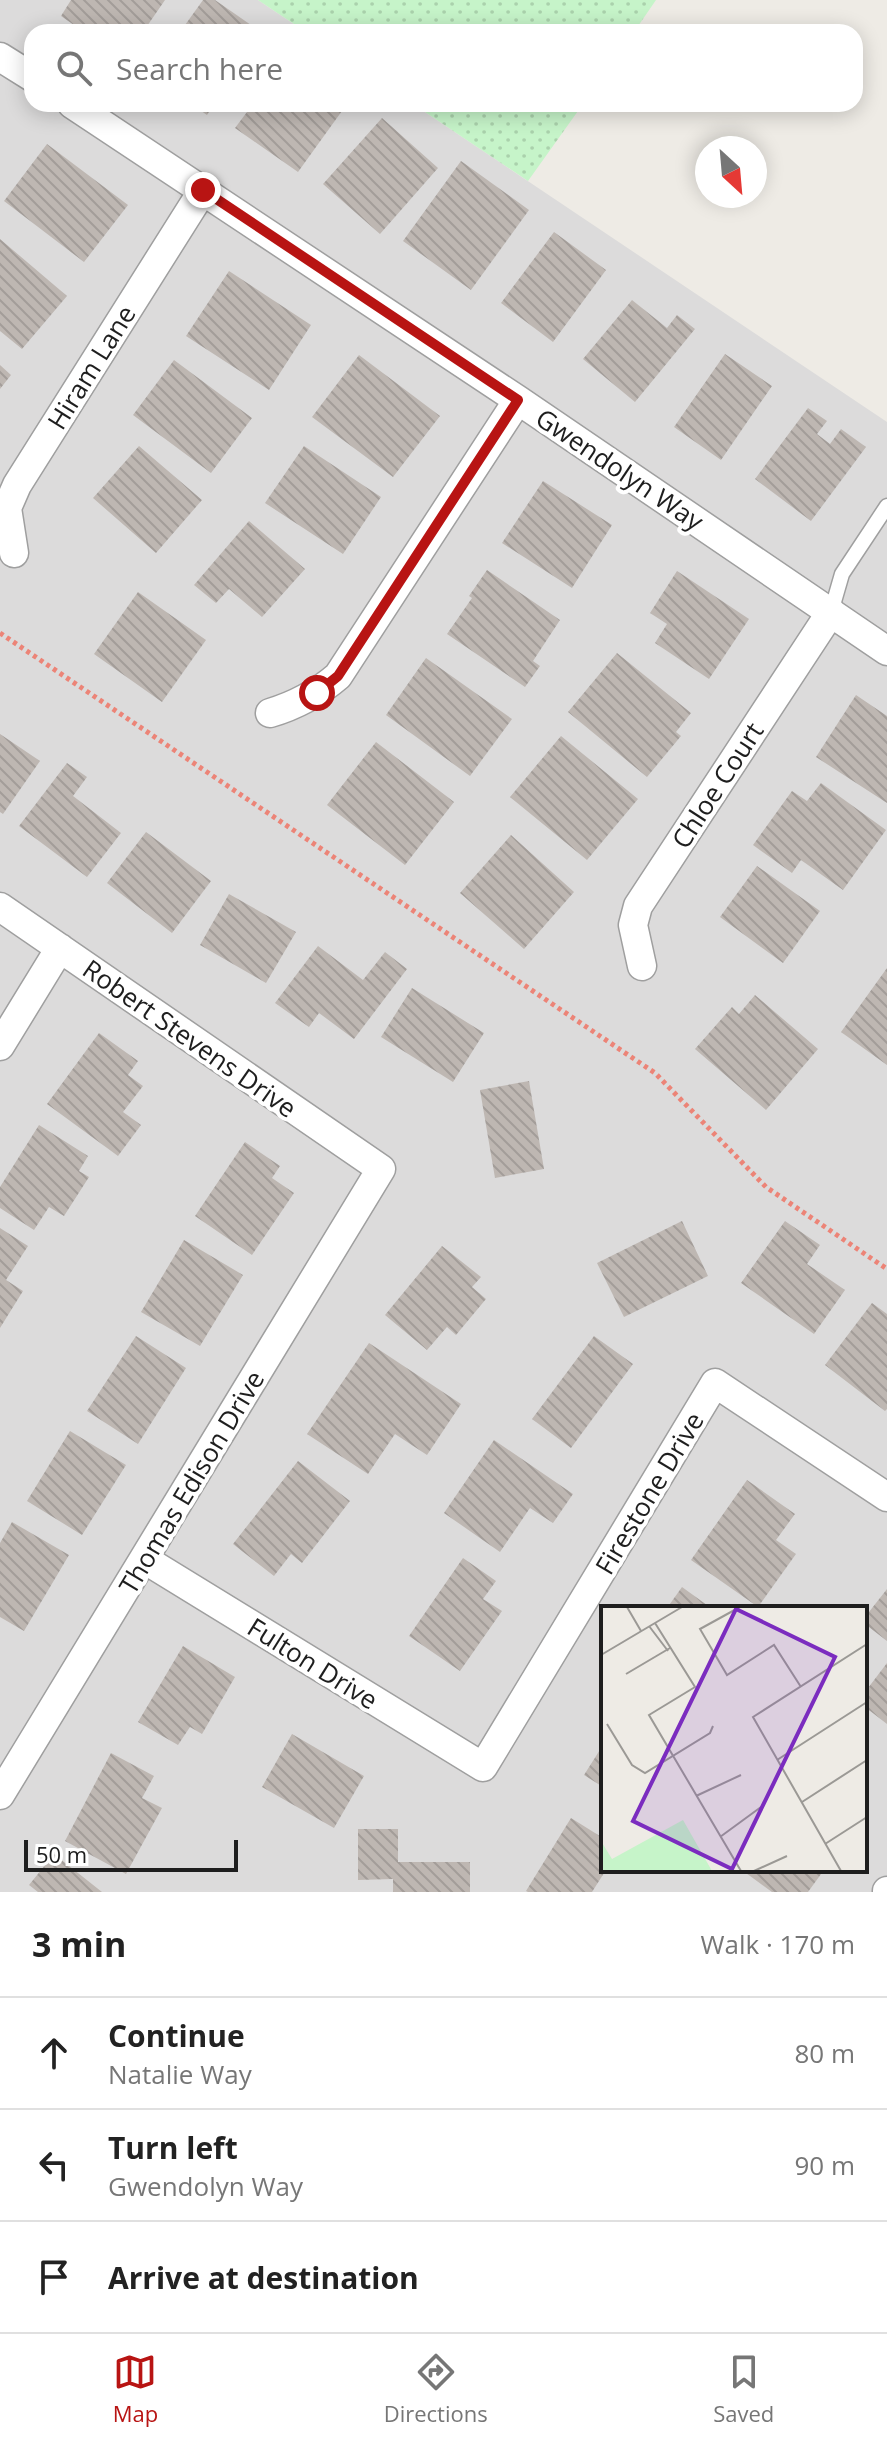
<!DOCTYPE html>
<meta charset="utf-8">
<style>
body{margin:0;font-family:"Open Sans",sans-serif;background:#f2f2f2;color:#222}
.compass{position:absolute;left:695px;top:136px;width:72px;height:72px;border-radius:50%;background:#fff;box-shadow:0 4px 20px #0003;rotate:154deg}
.scale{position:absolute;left:24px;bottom:20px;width:214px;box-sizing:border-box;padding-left:8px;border:4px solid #1e1e1e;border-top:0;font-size:22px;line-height:28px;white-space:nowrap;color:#1e1e1e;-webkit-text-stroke:6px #fff;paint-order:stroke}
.stop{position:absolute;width:24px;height:24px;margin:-18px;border:6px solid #b81413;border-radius:50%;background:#fff}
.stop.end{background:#b81413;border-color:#fff;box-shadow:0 2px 8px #0008}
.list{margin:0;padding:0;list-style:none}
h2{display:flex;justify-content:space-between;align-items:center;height:104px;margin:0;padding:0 32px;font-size:34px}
h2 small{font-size:26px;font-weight:400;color:#767676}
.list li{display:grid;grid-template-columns:52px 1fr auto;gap:24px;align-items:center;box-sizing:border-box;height:112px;padding:0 32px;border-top:2px solid #e0e0e0}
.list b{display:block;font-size:30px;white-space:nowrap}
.list p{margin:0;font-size:26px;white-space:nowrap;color:#767676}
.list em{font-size:26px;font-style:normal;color:#767676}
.icon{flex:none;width:44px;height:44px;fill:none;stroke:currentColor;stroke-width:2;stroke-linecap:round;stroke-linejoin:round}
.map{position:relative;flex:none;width:887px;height:1892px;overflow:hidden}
.search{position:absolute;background:#fff;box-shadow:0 4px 20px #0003;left:24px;right:24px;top:24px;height:88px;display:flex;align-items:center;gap:20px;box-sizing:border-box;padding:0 28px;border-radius:24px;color:#767676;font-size:30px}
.sheet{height:440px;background:#fff}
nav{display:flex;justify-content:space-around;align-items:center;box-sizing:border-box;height:112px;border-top:2px solid #e0e0e0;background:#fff;font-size:22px;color:#767676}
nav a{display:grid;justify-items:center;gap:4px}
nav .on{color:#b81413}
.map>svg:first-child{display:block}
.residential{fill:#dcdbdb;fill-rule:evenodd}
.park{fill:url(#park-dots)}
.building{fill:url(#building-back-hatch)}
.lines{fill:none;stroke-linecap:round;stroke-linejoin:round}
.lane-casing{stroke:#9f9f9f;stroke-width:17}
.street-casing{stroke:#9f9f9f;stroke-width:31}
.path{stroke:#ec8477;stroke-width:5;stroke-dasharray:4 4;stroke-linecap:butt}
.lane{stroke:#fff;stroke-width:14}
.street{stroke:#fff;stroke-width:28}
.route{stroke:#b81413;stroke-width:10}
.labels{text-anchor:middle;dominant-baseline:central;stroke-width:8;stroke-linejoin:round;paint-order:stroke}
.street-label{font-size:26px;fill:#1e1e1e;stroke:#fff}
.inset-road{fill:none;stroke:#9b9995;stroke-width:2}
.view{fill:#7b2cbf;fill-opacity:0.15;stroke:#7b2cbf;stroke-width:4}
.inset-edge{fill:none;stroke:#1e1e1e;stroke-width:4}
</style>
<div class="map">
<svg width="887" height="1892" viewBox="0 0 887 1892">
<defs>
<pattern id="park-dots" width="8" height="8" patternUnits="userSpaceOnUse" patternTransform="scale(2)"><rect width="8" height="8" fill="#c6f4c9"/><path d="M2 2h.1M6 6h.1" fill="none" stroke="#aad1ac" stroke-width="1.8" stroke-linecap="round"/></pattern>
<pattern id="building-back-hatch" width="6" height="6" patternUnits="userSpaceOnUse" patternTransform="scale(2)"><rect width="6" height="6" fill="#beb7b2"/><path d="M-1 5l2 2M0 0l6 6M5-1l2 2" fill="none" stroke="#a39d99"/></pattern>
</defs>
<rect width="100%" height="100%" fill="#eeebe5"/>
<path class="residential" d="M0,0H258L306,32H32V104H413L887,422V1892H0ZM603,1608H865V1870H603Z"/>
<path class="park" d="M258,0H656L634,32H306Z
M413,104H583L528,181Z"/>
<path class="building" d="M71,0H165L143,32H84L61,16Z
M203,0H215L261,32H180Z
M191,104H214L207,115Z
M253,104H347L298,172L235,128Z
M382,118L438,168L380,234L323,184Z
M47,144L128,205L84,262L4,201Z
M461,161L529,210L471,290L403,241Z
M554,232L606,270L553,342L501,303Z
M0,239L67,296L22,349L0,331Z
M229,271L311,325L269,390L186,336Z
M632,300L667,328L677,315L695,329L635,402L583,359Z
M725,354L772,386L721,460L674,427Z
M359,355L440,416L393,477L312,417Z
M174,360L252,418L211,473L133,415Z
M0,365L11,375L0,389Z
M808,408L827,421L817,434L830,444L841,429L866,447L811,521L755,479Z
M139,446L202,500L156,553L93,498Z
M304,446L381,497L343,554L265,503Z
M543,481L612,525L572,588L502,543Z
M249,521L305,569L262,617L229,589L216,603L194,585Z
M487,570L560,620L533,661L540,666L525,687L447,634L472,598L469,596Z
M677,571L749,619L709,679L655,643L667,624L650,613Z
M138,592L206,640L162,702L94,654Z
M617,653L691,713L676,732L681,736L647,777L568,712Z
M426,658L512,719L470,776L386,715Z
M856,695L887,716V803L816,757Z
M0,734L40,761L3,814L0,812Z
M561,736L638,799L587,860L510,797Z
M376,742L454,802L405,865L327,805Z
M67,763L87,777L73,796L121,833L87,877L19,826Z
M821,783L886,830L843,890L801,860L792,873L753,845L792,791L807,801Z
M146,832L211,881L172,933L107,883Z
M511,835L574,892L524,949L460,893Z
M757,866L820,911L783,963L720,917Z
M229,894L296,932L266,983L200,945Z
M318,946L363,980L385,952L407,969L354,1039L319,1013L309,1027L275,1003Z
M887,968V1065L841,1032Z
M412,988L484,1033L453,1082L381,1037Z
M755,995L818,1049L766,1110L695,1049L732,1007L739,1014Z
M99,1033L138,1061L128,1075L143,1086L123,1112L141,1125L118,1156L47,1104Z
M529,1081L544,1169L495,1178L480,1090Z
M39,1125L88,1156L79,1171L89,1177L64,1216L49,1207L34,1230L0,1208V1187Z
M245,1142L280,1166L272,1178L294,1193L252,1255L195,1216Z
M682,1221L708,1276L624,1317L597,1263Z
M785,1221L820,1245L807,1264L845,1290L814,1334L741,1283Z
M0,1228L28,1246L6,1280L23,1291L0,1328Z
M184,1240L243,1275L200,1346L141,1312Z
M442,1246L481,1277L472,1287L486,1299L456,1335L447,1327L427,1350L385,1315Z
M872,1303L887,1314V1409L885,1411L825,1365Z
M136,1336L186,1368L138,1444L87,1411Z
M594,1336L633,1364L571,1448L532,1419Z
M369,1343L461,1404L427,1455L395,1434L368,1474L307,1434Z
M70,1431L126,1465L82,1535L27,1501Z
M494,1440L573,1494L553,1523L530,1508L500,1552L444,1513Z
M298,1461L350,1501L302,1563L291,1554L274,1576L233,1544Z
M747,1480L795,1514L776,1540L796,1554L758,1607L691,1560Z
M12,1522L69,1555L24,1631L0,1617V1543Z
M463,1558L496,1581L483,1599L502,1611L460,1671L409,1636Z
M682,1587L711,1608H667Z
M887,1589V1641L865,1624V1617Z
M183,1646L235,1677L202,1734L190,1727L178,1745L138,1722Z
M887,1663V1724L865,1707V1692Z
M292,1734L364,1776L334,1828L262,1787Z
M603,1745V1787L584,1775Z
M111,1753L154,1776L142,1798L162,1808L126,1874L65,1841Z
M571,1818L603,1838V1870H606L592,1892H528L526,1891Z
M358,1829H398V1862H470V1892H393V1879L358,1880Z
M54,1854L102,1892H38L29,1885Z
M749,1870H824L808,1892H772L746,1873Z"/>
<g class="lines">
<g class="lane-casing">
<path id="lane" d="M831,612L842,574L887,506"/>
</g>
<g class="street-casing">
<path id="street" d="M0,57L32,77
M72,104L518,400L887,651
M14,553L7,508L17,485L203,190
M270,713C297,705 317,694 338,676L518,400
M0,907L381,1169L0,1795
M642,966L633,925L638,906L831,612
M0,1046L60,948
M144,1559L483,1767L715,1383L887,1497
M887,1892V1891"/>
</g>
<path class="path" d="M0,633L655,1073L766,1187L887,1269"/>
<use href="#lane" class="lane"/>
<use href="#street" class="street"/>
</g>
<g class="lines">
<path class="route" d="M203,190L518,400L338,676L317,693"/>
</g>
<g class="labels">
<g class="street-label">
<text transform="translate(91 367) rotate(-58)">Hiram Lane</text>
<text transform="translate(620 469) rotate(34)">Gwendolyn Way</text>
<text transform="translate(717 785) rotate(-57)">Chloe Court</text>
<text transform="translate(190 1038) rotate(35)">Robert Stevens Drive</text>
<text transform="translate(191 1482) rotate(-59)">Thomas Edison Drive</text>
<text transform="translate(649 1493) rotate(-59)">Firestone Drive</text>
<text transform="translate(313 1663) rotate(32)">Fulton Drive</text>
</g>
</g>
<g transform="translate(601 1606)">
<rect width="266" height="266" fill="#eeebe5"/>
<path d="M82,214L111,265H0V235L11,253Z" fill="#c6f4c9"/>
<path class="inset-road" d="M26,1L40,25M139,1L99,23L126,69L173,39L200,81M54,17L94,81L48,109L140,265M48,20L67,45M0,49L81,1M25,68L69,42M6,118L31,159L44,167L109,127L112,120M176,154L266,96M95,190L140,169M201,196L266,154M119,231L160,201M224,238L266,211M153,265L186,250M240,265L152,111L266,38"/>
<path class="view" d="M135,3L234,51L131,263L32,215Z"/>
<rect width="266" height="266" class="inset-edge"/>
</g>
</svg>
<svg class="compass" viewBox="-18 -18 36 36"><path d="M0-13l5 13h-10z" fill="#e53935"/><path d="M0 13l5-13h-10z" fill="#767676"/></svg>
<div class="scale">50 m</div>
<div class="stop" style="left:317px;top:693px"></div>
<div class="stop end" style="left:203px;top:190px"></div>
<div class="search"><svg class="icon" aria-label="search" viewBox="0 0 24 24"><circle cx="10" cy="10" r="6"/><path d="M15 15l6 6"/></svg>Search here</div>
</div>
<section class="sheet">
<h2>3 min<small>Walk · 170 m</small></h2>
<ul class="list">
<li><svg class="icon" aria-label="ahead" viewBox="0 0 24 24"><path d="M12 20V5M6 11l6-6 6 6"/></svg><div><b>Continue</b><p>Natalie Way</p></div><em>80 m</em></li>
<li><svg class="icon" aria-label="left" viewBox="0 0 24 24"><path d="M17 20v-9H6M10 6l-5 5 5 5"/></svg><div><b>Turn left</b><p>Gwendolyn Way</p></div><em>90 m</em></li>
<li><svg class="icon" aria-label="arrive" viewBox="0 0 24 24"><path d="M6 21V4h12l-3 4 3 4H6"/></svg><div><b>Arrive at destination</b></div></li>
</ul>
</section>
<nav>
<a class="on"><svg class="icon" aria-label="map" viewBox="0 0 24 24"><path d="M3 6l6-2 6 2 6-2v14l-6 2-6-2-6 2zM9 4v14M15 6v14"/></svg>Map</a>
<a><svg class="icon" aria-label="directions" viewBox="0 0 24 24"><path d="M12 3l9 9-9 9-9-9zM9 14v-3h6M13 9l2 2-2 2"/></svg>Directions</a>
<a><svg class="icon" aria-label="saved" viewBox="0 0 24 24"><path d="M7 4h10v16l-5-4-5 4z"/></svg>Saved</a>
</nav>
